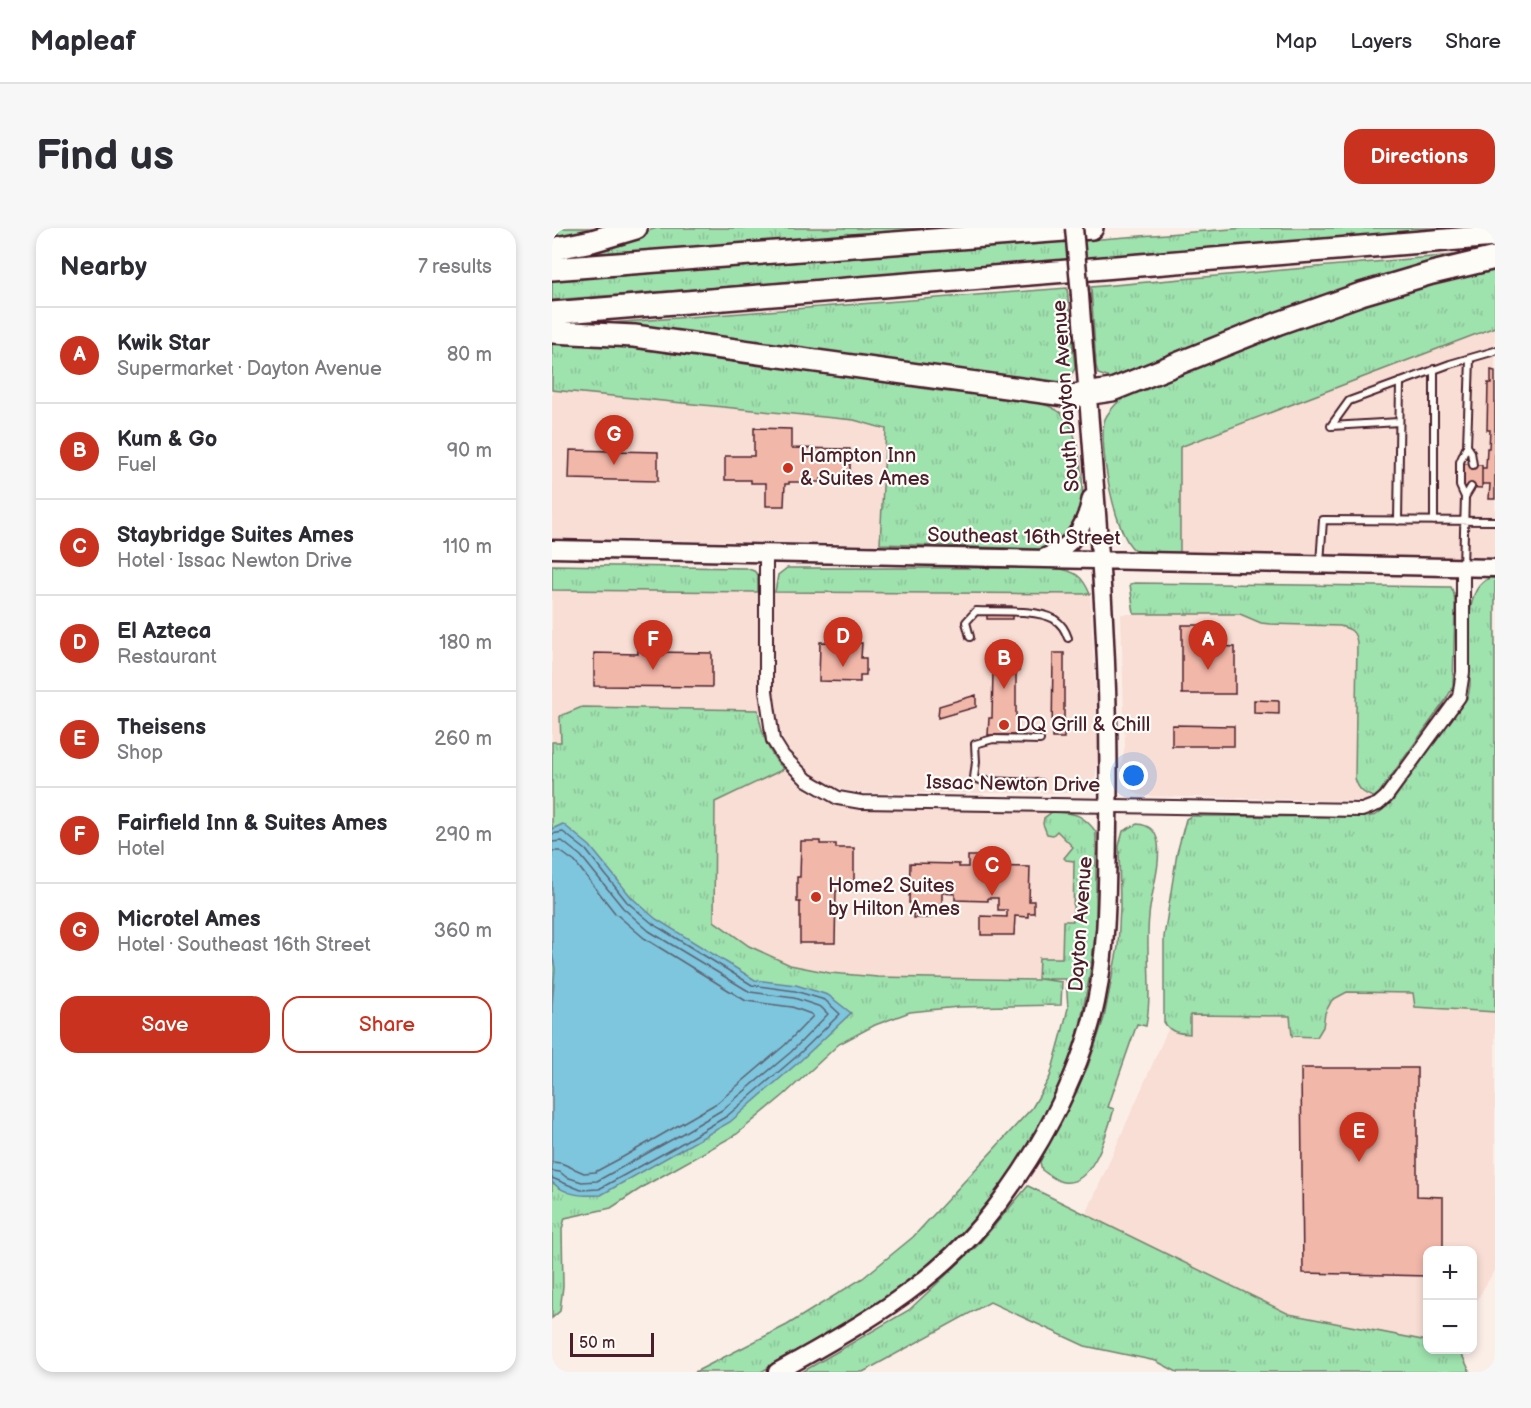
<!DOCTYPE html>
<meta charset="utf-8">
<style>
body{margin:0;font-family:"Balsamiq Sans",sans-serif;background:#f7f7f7;color:#2b2b33}
.controls{position:absolute;right:18px;bottom:18px;display:grid;overflow:hidden;border-radius:12px;box-shadow:0 3px 9px #0003}
.controls button{width:54px;height:54px;display:grid;place-items:center;padding:0;border:0;border-bottom:2px solid #e1e1e2;background:#fff;color:#2b2b33;font:30px sans-serif}
.scale{position:absolute;left:18px;bottom:15px;width:84px;box-sizing:border-box;padding-left:6px;border:3px solid #4a1f2b;border-top:0;font-size:16px;line-height:21px;white-space:nowrap;color:#4a1f2b;-webkit-text-stroke:4px #fdfcf7;paint-order:stroke}
.you{position:absolute;left:582px;top:548px;width:21px;height:21px;margin:-15px;border:4px solid #fff;border-radius:50%;background:#1a73e8;box-shadow:0 0 0 9px #1a73e833}
.badge{display:grid;place-items:center;width:39px;height:39px;border-radius:50%;background:#c8321e;color:#fff;font-size:20px;font-weight:700}
.pin{position:absolute;translate:-50% -50px;filter:drop-shadow(0 2px 3px #0008)}
.pin::after{content:'';position:absolute;top:32px;width:21px;height:18px;background:inherit;clip-path:polygon(0 0,100% 0,50% 100%)}
.list{margin:0;padding:0;list-style:none}
h2{display:flex;justify-content:space-between;align-items:center;height:78px;margin:0;padding:0 24px;font-size:26px}
h2 small{font-size:20px;font-weight:400;color:#7c7c81}
.list li{display:grid;grid-template-columns:39px 1fr auto;gap:18px;align-items:center;box-sizing:border-box;height:96px;padding:0 24px;border-top:2px solid #e1e1e2}
.list b{display:block;font-size:22px;white-space:nowrap}
.list p{margin:0;font-size:20px;white-space:nowrap;color:#7c7c81}
.list em{font-size:20px;font-style:normal;color:#7c7c81}
.actions{display:flex;gap:12px;padding:18px 24px}
.actions a{flex:1;padding:14px 0;border:2px solid #c8321e;border-radius:18px;text-align:center;font-size:21px;color:#c8321e}
.actions .main{background:#c8321e;color:#fff}
.map{position:relative;flex:none;width:943px;height:1144px;overflow:hidden;border-radius:18px}
header{display:flex;align-items:center;gap:36px;box-sizing:border-box;height:84px;padding:0 30px;background:#fff;border-bottom:2px solid #e1e1e2}
header strong{font-size:28px}
nav{display:flex;gap:33px;margin-inline-start:auto;font-size:21px}
.intro{display:flex;align-items:center;justify-content:space-between;box-sizing:border-box;height:144px;padding:0 36px}
h1{margin:0;font-size:42px}
.button{padding:15px 27px;border-radius:18px;background:#c8321e;color:#fff;font-size:21px;font-weight:700}
main{display:flex;gap:36px;padding:0 36px}
aside{flex:1;background:#fff;border-radius:18px;box-shadow:0 3px 9px #0003}
.map>svg:first-child{display:block}
.built{fill:#f8ded4}
.grass{fill:url(#grass-tufts);stroke:#74806c;stroke-width:1.5}
.water{fill:#7dc6dd;stroke:#698396;stroke-width:1.5}
.lines{fill:none;stroke-linecap:round;stroke-linejoin:round}
.shore{stroke:#5e6272;stroke-width:1.5}
.building{fill:#f1b7a9;stroke:#4a1f2b;stroke-width:1.5}
.lane-casing{stroke:#4a1f2b;stroke-width:10}
.street-casing{stroke:#4a1f2b;stroke-width:16}
.secondary-casing{stroke:#4a1f2b;stroke-width:21}
.highway-casing{stroke:#4a1f2b;stroke-width:26}
.lane{stroke:#fdfcf7;stroke-width:6}
.street{stroke:#fdfcf7;stroke-width:12}
.secondary{stroke:#fdfcf7;stroke-width:16}
.highway{stroke:#fdfcf7;stroke-width:21}
.secondary-bridge-casing{stroke:#4a1f2b;stroke-width:21;stroke-linecap:butt}
.secondary-bridge{stroke:#fdfcf7;stroke-width:16}
.poi-dot{fill:#c8321e;stroke:#fdfcf7;stroke-width:2}
.labels{text-anchor:middle;dominant-baseline:central;stroke-width:4.5;stroke-linejoin:round;paint-order:stroke}
.street-label{font-size:20px;fill:#4a1f2b;stroke:#fdfcf7}
.poi-label{font-size:20px;fill:#4a1f2b;stroke:#fdfcf7;text-anchor:start}
</style>
<header>
<strong>Mapleaf</strong>
<nav><a>Map</a><a>Layers</a><a>Share</a></nav>
</header>
<div class="intro"><h1>Find us</h1><a class="button">Directions</a></div>
<main>
<aside>
<h2>Nearby<small>7 results</small></h2>
<ul class="list">
<li><span class="badge">A</span><div><b>Kwik Star</b><p>Supermarket · Dayton Avenue</p></div><em>80 m</em></li>
<li><span class="badge">B</span><div><b>Kum &amp; Go</b><p>Fuel</p></div><em>90 m</em></li>
<li><span class="badge">C</span><div><b>Staybridge Suites Ames</b><p>Hotel · Issac Newton Drive</p></div><em>110 m</em></li>
<li><span class="badge">D</span><div><b>El Azteca</b><p>Restaurant</p></div><em>180 m</em></li>
<li><span class="badge">E</span><div><b>Theisens</b><p>Shop</p></div><em>260 m</em></li>
<li><span class="badge">F</span><div><b>Fairfield Inn &amp; Suites Ames</b><p>Hotel</p></div><em>290 m</em></li>
<li><span class="badge">G</span><div><b>Microtel Ames</b><p>Hotel · Southeast 16th Street</p></div><em>360 m</em></li>
</ul>
<div class="actions"><a class="main">Save</a><a>Share</a></div>
</aside>
<div class="map">
<svg width="943" height="1144" viewBox="0 0 943 1144">
<defs>
<pattern id="grass-tufts" width="24" height="20" patternUnits="userSpaceOnUse" patternTransform="scale(1.5)"><rect width="24" height="20" fill="#9ee2ae"/><path d="M3 7l-1-3M5 7V3M7 7l1-3M15 17l-1-3M17 17v-4M19 17l1-3" fill="none" stroke="#8ac196"/></pattern>
</defs>
<rect width="100%" height="100%" fill="#fbeee7"/>
<filter id="ink" filterUnits="userSpaceOnUse"><feTurbulence type="fractalNoise" baseFrequency=".0167" numOctaves="2"/><feDisplacementMap in="SourceGraphic" scale="12" xChannelSelector="R" yChannelSelector="G"/><feConvolveMatrix kernelMatrix="1 2 1 2 8 2 1 2 1" color-interpolation-filters="sRGB"/></filter>
<g filter="url(#ink)">
<path class="built" d="M943,99V331L628,324V219Z
M0,162L302,192L334,201L328,316L0,310Z
M0,362L538,366L547,527L543,551L520,565H311L292,562L274,556L257,545L244,532L233,515L225,497L222,483L30,479L9,515L0,514Z
M569,386H688L709,395L789,398L798,400L803,405L805,414L803,550L815,567L822,569L812,573L590,568L583,565L572,554L569,539L573,518Z
M232,541L243,553L259,566L301,580L517,585L531,589L544,604V700L514,751L326,749L278,745L238,737L197,718L162,693L163,574Z
M795,764L862,765L863,779L943,784V1041L921,1079L920,1022H876L875,1113L737,1086L532,991L616,801L624,805L638,787L739,788L771,799L773,785L780,772Z"/>
<path class="grass" d="M0,0H56L0,12Z
M105,0H411L11,29Z
M693,0H936L0,72V53Z
M925,25L574,147L558,150L546,146L544,138L539,59Z
M943,41V99L628,219V324C616,324 594,328 583,322C563,310 545,212 553,191C557,182 564,176 571,169L824,70L879,54Z
M515,60L523,140C518,152 512,154 500,157L59,98V95Z
M0,116C130,118 259,143 388,163C419,167 490,166 511,187C528,204 535,266 528,288C525,298 515,309 509,318L489,321L328,316L334,201L302,192L0,162Z
M0,337L194,340L202,343L206,347V364L0,362Z
M235,340H503C523,343 530,347 538,366L223,364L226,347Z
M937,350H943V784L863,779L861,765L795,764L780,772L773,785L771,799L765,809L740,808L738,788L638,787V806C626,805 619,805 612,794V709L625,625L634,591L639,588H649L814,589L824,587L840,574L916,469L918,457C918,433 914,388 922,367C925,359 930,354 937,350Z
M583,355L899,359L902,366L903,377L901,459L893,473L827,565L822,569C811,566 806,561 803,550L805,414C803,403 799,401 788,398L718,396L709,395L688,386H582L578,356Z
M30,479L206,482C209,503 215,526 232,541L163,574L162,693L197,718L238,737L278,745L326,749L486,752L487,730H510L511,693H521L522,633L514,632L512,630L521,619L505,603L501,607L495,606L491,596L492,590L500,584C522,585 530,585 544,604V700L537,751L528,798L512,849L487,901L456,948L417,998L387,1029L340,1067L209,1144H143L235,1097L311,1050L361,1009L480,880L498,849L510,805L516,780L514,751H487L510,754L509,777L406,779L358,784L323,797L287,816L232,867L185,906L94,957L59,980L13,990L10,1001L11,1058L8,1083L0,1090V514H9L8,488Z
M585,596C597,597 604,602 606,615C609,639 599,664 597,688C593,725 601,761 594,798L585,796L556,879L562,881C555,904 541,959 511,954C504,953 496,946 490,942L488,934L536,838L552,790L566,719L568,679L567,618L571,603Z
M476,958L737,1086L875,1113L876,1122H903L911,1129L918,1144H625L604,1133L533,1118L438,1074L311,1144H250L357,1082L425,1018Z"/>
<path class="water" d="M11,596L38,618L80,670L104,691L203,752L244,757L276,767L299,785L248,833L178,894L49,967C31,968 14,968 0,954V778L3,741L0,723V601Z"/>
<g class="lines">
<path class="shore" d="M0,606L11,604L34,622L75,674L101,696L200,757L243,763L273,772L288,786L244,829L175,888L125,918L47,961L29,962L0,950
M0,614L10,613L29,628L71,680L97,703L198,764L242,770L269,779L276,786L239,824L170,882L121,911L45,953L30,954L14,949L8,944L0,943
M0,623H8L23,634L63,685L92,710L194,773L240,779L259,786L261,788L233,817L165,875L71,929L43,944L32,945L9,935L0,934"/>
</g>
<path class="building" d="M939,142L943,143V271H937L938,256H930V240H934L935,220H937L938,202H935L936,155H939Z
M202,200L239,201V220L298,221V252L269,251V254H237V256H233L232,278H214V255H199V252H173V228H202Z
M18,222L106,224V253L17,251Z
M912,236L930,237V260L912,259Z
M435,378H460V391H435Z
M630,397H668V418L683,419V466H630Z
M86,403H105V424L160,425V459L42,458V425L86,426Z
M268,414L310,415L309,430H314V447H308V454L267,453Z
M439,424H468L467,443H464V489H467L466,507H436L437,490H440L441,442H438Z
M501,425H512V510H500Z
M424,467V479L386,490L387,478Z
M702,472L727,473V486L702,485Z
M620,497L682,498V518H620Z
M249,613H268V616H284V620H302V663H284L283,715H248V674H245V649H248Z
M416,628H428L427,642H436V638L478,639L477,673H482V685H476V689L463,688L462,707H429V688L455,689V682H446V670H436V673L403,672V666L390,665V677H396V686L379,685V690H361L362,675H357L358,635L407,636V639H416Z
M749,840H865V968L891,969V1022H876V1048L751,1045Z"/>
<g class="lines">
<g class="lane-casing">
<path id="lane" d="M779,198L797,173L898,136L943,123
M779,198L847,194
M915,218L919,224L921,237
M913,269L919,259
M846,293L848,154
M882,293V141
M768,335L771,292L943,293
M911,339L913,269L908,258V234L915,218L918,131
M418,409L414,394L424,383C445,384 484,381 502,391C510,396 513,402 516,410
M488,512L441,511L423,516L424,534L422,550L431,553L489,555"/>
</g>
<g class="street-casing">
<path id="street" d="M214,325V463L221,512L231,528L255,552L286,570L309,574L810,582L826,576L834,569L907,469L911,444V339"/>
</g>
<g class="secondary-casing">
<path id="secondary" d="M0,321L943,340
M493,329C520,320 534,297 539,270
M225,1144C299,1103 376,1061 431,995C482,934 528,851 544,774C556,716 555,656 556,597C560,420 541,244 528,67"/>
</g>
<g class="highway-casing">
<path id="highway" d="M0,21L40,13L84,0
M0,41L540,0
M0,85L943,8
M0,104L82,108L520,168L560,162L727,95L809,66L880,45L943,30"/>
</g>
<use href="#lane" class="lane"/>
<use href="#street" class="street"/>
<use href="#secondary" class="secondary"/>
<use href="#highway" class="highway"/>
<g class="secondary-bridge-casing">
<path id="secondary-bridge" d="M522,0L528,67"/>
</g>
<use href="#secondary-bridge" class="secondary-bridge"/>
</g>
</g>
<g class="poi-dot">
<circle cx="236" cy="240" r="6"/>
<circle cx="452" cy="497" r="6"/>
<circle cx="264" cy="669" r="6"/>
</g>
<g class="labels">
<g class="street-label">
<text transform="translate(514 168) rotate(-94)">South Dayton Avenue</text>
<text transform="translate(472 309) rotate(1)">Southeast 16th Street</text>
<text transform="translate(461 556) rotate(1)">Issac Newton Drive</text>
<text transform="translate(529 696) rotate(-86)">Dayton Avenue</text>
</g>
<g class="poi-label">
<text x="248" y="228">Hampton Inn<tspan x="248" dy="23">&amp; Suites Ames</tspan></text>
<text x="464" y="497">DQ Grill &amp; Chill</text>
<text x="276" y="658">Home2 Suites<tspan x="276" dy="23">by Hilton Ames</tspan></text>
</g>
</g>
</svg>
<div class="controls">
<button>+</button>
<button>−</button>
</div>
<div class="scale">50 m</div>
<div class="you"></div>
<div class="pin badge" style="left:656px;top:442px">A</div>
<div class="pin badge" style="left:452px;top:461px">B</div>
<div class="pin badge" style="left:440px;top:668px">C</div>
<div class="pin badge" style="left:291px;top:439px">D</div>
<div class="pin badge" style="left:807px;top:934px">E</div>
<div class="pin badge" style="left:101px;top:442px">F</div>
<div class="pin badge" style="left:62px;top:237px">G</div>
</div>
</main>
